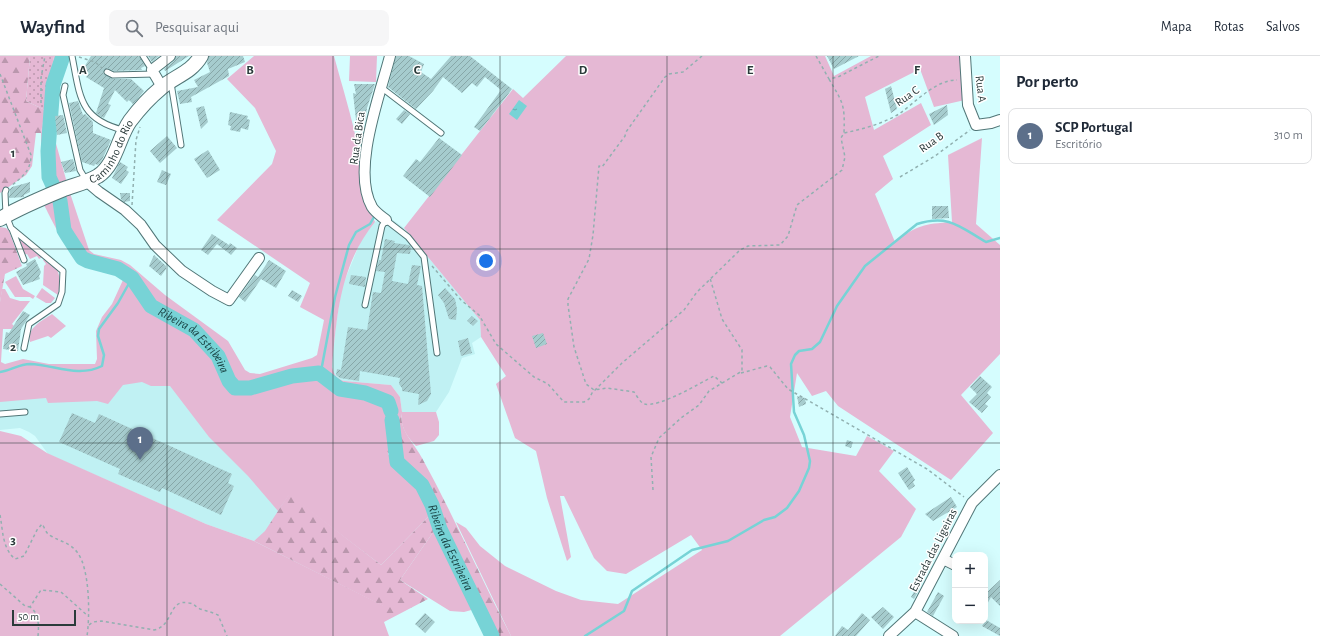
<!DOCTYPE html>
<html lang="pt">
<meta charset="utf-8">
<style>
body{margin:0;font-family:"Alegreya Sans",sans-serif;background:#f6f6f7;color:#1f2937}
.controls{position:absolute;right:12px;bottom:12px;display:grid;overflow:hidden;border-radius:8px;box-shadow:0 4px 16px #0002}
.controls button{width:36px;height:36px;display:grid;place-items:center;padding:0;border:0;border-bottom:1px solid #e0e1e3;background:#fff;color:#1f2937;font:20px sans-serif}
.scale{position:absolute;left:12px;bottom:10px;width:64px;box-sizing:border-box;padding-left:4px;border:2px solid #2b3b3b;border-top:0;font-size:11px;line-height:14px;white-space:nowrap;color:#2b3b3b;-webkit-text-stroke:3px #fff;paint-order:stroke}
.you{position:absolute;left:486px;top:205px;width:14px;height:14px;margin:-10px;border:3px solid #fff;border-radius:50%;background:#1a73e8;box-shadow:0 0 0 6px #1a73e833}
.badge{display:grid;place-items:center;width:26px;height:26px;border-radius:50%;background:#b63f95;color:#fff;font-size:13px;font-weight:700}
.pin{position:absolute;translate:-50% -33px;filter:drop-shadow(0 1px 2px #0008)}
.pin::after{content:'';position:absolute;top:21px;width:14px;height:12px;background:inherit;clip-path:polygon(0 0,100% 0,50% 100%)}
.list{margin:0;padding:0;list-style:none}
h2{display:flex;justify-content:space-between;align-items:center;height:52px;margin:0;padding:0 16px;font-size:17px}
h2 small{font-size:13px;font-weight:400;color:#747a83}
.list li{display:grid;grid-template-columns:26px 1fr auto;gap:12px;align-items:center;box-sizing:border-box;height:56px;margin:0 8px 8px;padding:0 8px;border:1px solid #e0e1e3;border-radius:8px}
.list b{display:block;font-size:15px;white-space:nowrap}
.list p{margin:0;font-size:13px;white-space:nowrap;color:#747a83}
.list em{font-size:13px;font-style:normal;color:#747a83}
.icon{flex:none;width:22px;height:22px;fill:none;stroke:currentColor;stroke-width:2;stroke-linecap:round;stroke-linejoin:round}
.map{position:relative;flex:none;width:1000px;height:580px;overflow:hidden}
header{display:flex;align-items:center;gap:24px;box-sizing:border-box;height:56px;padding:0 20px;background:#fff;border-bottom:1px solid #e0e1e3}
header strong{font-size:19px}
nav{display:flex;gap:22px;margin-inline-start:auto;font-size:14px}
.search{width:280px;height:36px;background:#f6f6f7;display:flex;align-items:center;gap:10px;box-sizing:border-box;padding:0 14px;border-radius:8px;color:#747a83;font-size:15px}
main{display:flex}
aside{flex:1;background:#fff}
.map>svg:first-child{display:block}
.built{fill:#c0f1f3}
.grass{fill:#e5b8d4}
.forest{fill:url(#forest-firs)}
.garden{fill:url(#garden-dots)}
.water{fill:url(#water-ripples)}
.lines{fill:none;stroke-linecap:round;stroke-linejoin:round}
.stream{stroke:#77d3d6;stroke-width:2.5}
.river{stroke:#77d3d6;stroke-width:15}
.building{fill:url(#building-hatch)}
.lane-casing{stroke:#517677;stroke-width:7}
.street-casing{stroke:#517677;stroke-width:12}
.secondary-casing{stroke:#517677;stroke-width:16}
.path{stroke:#91b0b0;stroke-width:1.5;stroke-dasharray:3 3;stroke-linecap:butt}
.lane{stroke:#fff;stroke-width:5}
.street{stroke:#fff;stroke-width:10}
.secondary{stroke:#fff;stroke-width:14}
.grid{fill:none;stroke:#2b3b3b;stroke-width:1;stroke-opacity:0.55}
.labels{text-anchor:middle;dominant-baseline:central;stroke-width:3;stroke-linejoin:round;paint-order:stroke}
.street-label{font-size:12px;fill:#2b3b3b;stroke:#fff}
.water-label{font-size:13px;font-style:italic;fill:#1a4546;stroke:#fff}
.grid-label{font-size:13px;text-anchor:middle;font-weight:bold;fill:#2b3b3b;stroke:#fff;stroke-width:3;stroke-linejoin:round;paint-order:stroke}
</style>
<header>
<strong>Wayfind</strong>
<div class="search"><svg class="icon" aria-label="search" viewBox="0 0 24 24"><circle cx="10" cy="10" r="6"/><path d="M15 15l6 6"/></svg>Pesquisar aqui</div>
<nav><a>Mapa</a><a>Rotas</a><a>Salvos</a></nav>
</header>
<main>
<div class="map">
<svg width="1000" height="580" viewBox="0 0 1000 580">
<defs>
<pattern id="forest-firs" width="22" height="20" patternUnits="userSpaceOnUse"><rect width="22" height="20" fill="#e5b8d4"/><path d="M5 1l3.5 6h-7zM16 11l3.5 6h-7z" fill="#ba97ad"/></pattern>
<pattern id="garden-dots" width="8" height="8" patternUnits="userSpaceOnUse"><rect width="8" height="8" fill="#e5b8d4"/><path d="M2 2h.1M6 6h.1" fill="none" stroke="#ba97ad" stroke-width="1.8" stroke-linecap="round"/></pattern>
<pattern id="water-ripples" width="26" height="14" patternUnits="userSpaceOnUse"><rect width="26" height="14" fill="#77d3d6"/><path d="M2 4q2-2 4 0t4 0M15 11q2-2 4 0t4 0" fill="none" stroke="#62acaf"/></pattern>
<pattern id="building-hatch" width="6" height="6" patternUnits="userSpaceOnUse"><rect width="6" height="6" fill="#a6ccce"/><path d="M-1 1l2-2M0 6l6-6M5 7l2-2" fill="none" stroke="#87a7a8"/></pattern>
</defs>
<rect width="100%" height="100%" fill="#d5fdfe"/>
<path class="built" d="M386,159L404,172L480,264L481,281L472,287L475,298L462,302L449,336L436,356H402L400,341L391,329L344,325L339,323L333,317L332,310L336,268L342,231L362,182L375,166Z
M141,300L295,453L254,485L206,468L48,398L35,380L29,376L20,372L0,374V332Z"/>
<path class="grass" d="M54,0H67L54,56L55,84L67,127L51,133L41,89V77Z
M254,0H334C342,30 352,61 358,92C363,117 364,142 375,166C340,209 337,258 332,311C334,319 337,323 344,325L391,329L400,341L402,356H436L439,366V379L434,385L416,390C408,382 399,369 402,357L388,398L420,432L431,458L381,509L289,439L278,455L248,420L209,381L170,330H151L142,326L123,329L108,348L97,345L48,347L46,342L0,346V246L2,233H5L10,242L20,245H30L12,268L14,270L12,273H3L1,306L5,308L23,303L49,308H95L97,303L96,275L102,261L112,248L123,224C108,213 102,216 86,210C70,204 52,164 44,149L52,144L70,137L89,194L94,198L121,204L130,209L165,239L228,285L245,314L250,317L260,318L312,302L317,299L324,264L300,251L310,227L217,164L272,108L276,95L255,52L227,23Z
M350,0H377L376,26L349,25Z
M566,0H825L834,20L871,0H962L965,44L934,51L920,13L865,41L874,74L921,47L931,69L883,100L893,123L875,138L895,186C917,169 924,168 952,166L948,99L982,82L976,168L1000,189V298L961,339L993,377L951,424L838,350L826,335L812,340L797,317L790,361L802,391L856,400L867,380L894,395L879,415L916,453L901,481L780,580H511L456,466L466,472L480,490L505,510L556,535L581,544L618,548L702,494L691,479L626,518L607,515L594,502L564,440H560L571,501L567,505L547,442L536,395L515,382L496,328L506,320L481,281L480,264L404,172L513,33L523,42Z
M22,184L44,200L39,203L37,200L30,203L27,198L24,199L19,185Z
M46,202C61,212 61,223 58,239L43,229L44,210L46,208L43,204Z
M16,220L23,233L35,240L33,243L30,241H15L5,226Z
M42,232L55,242L51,247H46L36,241Z
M52,258L66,270L51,282L48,280L30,286C26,272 42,265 52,258Z
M0,375L21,380L47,397L206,468L254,485L384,550V566L389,580H0Z
M436,472L444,490L474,548L475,553L464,556L450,555L400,524Z"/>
<path class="forest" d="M0,0H30L26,45L45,54L41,77H36L32,110L26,119L0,137Z
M0,171L6,172L9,175L22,210L5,218L0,246Z
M402,356C398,373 415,388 422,402C454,460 480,521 511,580H487L474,548L436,472L400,524L428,543L384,566L383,550L254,485L265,475L289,438L381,509L431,458L420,432L385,393L383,383L389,357Z"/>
<path class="garden" d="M30,0H54L45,54L26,45Z"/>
<path class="water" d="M519,44L527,50L517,64L509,58Z"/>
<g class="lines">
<path class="stream" d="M0,316C10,315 19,308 30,308C55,309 78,322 102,310L104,299L98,280L99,273L118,247L132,222
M319,317L322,310L335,241L349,189L356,176L370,168L374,161
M585,580L624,555L632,535L692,494L728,485L764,464L775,461L787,452L799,435L809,412L810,405L804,379L794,356L791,308L795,299L799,295L812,293L820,286L837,250L865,210L917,168C949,158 960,171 986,186L1000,182"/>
<g class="river">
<path id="s1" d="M63,0L53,29L48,95L49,121L60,145L64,174L67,179L82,202L88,205L118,213L132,222L151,250L194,274L218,300L229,325L235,332H250L292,320L319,317L340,333L365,337L388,346L391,355"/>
<path id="s2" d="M392,364L397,406L422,429L432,449L440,473L492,580"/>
</g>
</g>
<path class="building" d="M91,0H139L145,10L141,12L142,14L114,15L107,12L103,17L113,23H131L144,35L133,48L129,44L127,46L115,34L108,48L111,49L104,62L100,60L96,57L104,32L86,21L89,17L83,13Z
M148,0H159L152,6Z
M176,0H189L165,15L164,13L174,5Z
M209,0H243L245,6L228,13L229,20L191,41L192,46L180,48L177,35L198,31L194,24L210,16L207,7Z
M396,0H409L424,8L421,16L431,23L451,0H470L512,33L480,75L474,71L501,34L485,21L477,31L472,27L462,37L443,21L433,35L416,53L388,31Z
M827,0H859L834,13Z
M354,28H375L367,52L365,64H356L353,37L356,38Z
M891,30L897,53L891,57L885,33Z
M78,45L83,59L85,58L93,66V77L111,84L102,104L98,109L95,108L94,110L82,106L69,47Z
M947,49L948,59L934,69L929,58Z
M204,50L208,66L201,73L196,52Z
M404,54L410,58L402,68L396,63Z
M230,56L248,60L247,63L250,64L248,74L241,72L240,76L230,74L231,70L228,69Z
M63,59L67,77L57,79L55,60Z
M167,80L177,92L160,107L150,95Z
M439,82L462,99L430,141L403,120L416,103L420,106Z
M208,94L220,114L207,122L194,103Z
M73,103L76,115L65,117L61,106Z
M120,106L128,111L126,114L129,116L121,128L112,122Z
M162,114L171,118L166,129L157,126Z
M30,126V136L24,139V141L9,142L10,133L12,131Z
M120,137H130V145L124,146L121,143Z
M932,150H948L949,162L932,163Z
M212,178L229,189L230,187L237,192L231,199L217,188L208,199L201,194Z
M385,183L395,185L394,187L409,189L411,191L410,198L397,197L392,225L408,228L412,209L421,210L417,229L422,230L431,338L427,345L418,349L419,338L402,335V332L399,328L400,322L360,315L359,325L340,322L336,319L337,313L341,314L348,271L367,274L373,236L381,237L385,216L376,215L379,204H381Z
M154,199L166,210V213L161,220L149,210Z
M35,203L41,216L39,220L40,223L23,229L16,216L27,210L26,208Z
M269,204L286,215L276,232L261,223L245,246L239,241L255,219L258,221Z
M351,219L366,221L365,231L349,228Z
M445,232L455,243L457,253L456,264L449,263L444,247L438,239Z
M292,234L302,240L298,246L288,240Z
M23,255L30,259L21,273L18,295L3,293L6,276L9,277Z
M472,260L478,265L473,270L467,265Z
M543,277L547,288L536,292L532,280Z
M468,282L472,297L461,300L458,285Z
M980,320L992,331L987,337L991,341L985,348L988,350L982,357L969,346L977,338L970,331Z
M797,340L805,342L806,348L799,351Z
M72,357L95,367L99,358L232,418L228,427L234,430L221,459L162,432L160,436L118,418L120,413L59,386Z
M847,384L853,386L851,392L845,390Z
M907,411L915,424L913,426L915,430L909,434L898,417Z
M951,441L957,451L933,465L925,458Z
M1000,524V550L991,541L985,552V538Z
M916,532L919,534L914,543L911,541Z
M938,536L944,540L933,560L927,556Z
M883,551L894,561L883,573L871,561Z
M425,557L435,566L425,577L415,568Z
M862,557L870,564L856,580H835L842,570L848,574Z
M986,564L1000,572V580L982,570Z"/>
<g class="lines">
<g class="lane-casing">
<path id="lane" d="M72,0C80,40 79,63 123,74
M143,0L152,14
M107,16L113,19L155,18
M171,27L181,89
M65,30L63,39L80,114L86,124
M382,32L441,77
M6,134L5,137L6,159L11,172L63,215L62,236L58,248L29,268L24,292
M12,173L24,204
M365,249L382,170L386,164L408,181L424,201L437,297
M0,358L25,356"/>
</g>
<g class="street-casing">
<path id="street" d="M965,0L968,49L976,69L991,67L1000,64
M162,31L152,14L170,0
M86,125L99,136L125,154L141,169L155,189L182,215L212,235L229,244L259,202
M386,164C381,160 375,156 372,151C351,114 380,39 390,0
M943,503L955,509
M915,556L953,580
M889,580L915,556L972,447L1000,419"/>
</g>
<g class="secondary-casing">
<g id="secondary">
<path id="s3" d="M0,163C20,151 42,142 64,133C75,129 88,126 98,120C116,108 118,82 130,65C139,53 150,41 161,32C175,20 191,17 201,0"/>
</g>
</g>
<path class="path" d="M702,0L683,16L669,18L665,21L626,76L625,80L602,111L599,110L593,179L589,203L568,243V249L574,291L586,328L594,334L607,332L634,336C637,340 640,346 644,348C659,352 700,327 714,320L722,327
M816,0L829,23L838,21L879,0
M79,1L95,6L102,12
M0,18L31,99C31,115 22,121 11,130
M829,23C843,47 845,48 844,77
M41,47V22L45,0
M900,121L935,100L970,74
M132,149L136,84L140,71
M432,210L461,244L479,259L496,288L534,321L548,328L564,346H584L589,343L592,337L622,307L684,254L697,236L740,194L748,190L780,189L788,180L797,149L842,114L845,101L841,82L844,77C863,73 882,68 899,58C916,46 935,24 957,24
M741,317L767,310L770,311L788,333L927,413L964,441
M653,434L651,401L659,382L681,362L699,349L709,335L742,315V294L722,263L710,222
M0,459C3,474 2,492 15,503L24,500L37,474L42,468C45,472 46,478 51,480C61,486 69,486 77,496C90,512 90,560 87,580
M0,528L25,550L30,551
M89,569L93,566L101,565L154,574C174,570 168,542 189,547C193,547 196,551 200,553C206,555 212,556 218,559L227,580
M38,580C39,570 39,557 30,551L41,534L61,536L88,560"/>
<use href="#lane" class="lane"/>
<use href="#street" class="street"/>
<use href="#secondary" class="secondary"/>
</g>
<path class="grid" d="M167,0V580M333,0V580M500,0V580M667,0V580M833,0V580M0,193H1000M0,387H1000"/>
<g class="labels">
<g class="street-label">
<text transform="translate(981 33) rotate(83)">Rua A</text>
<text transform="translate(907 40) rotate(-35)">Rua C</text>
<text transform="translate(357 82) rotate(-82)">Rua da Bica</text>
<text transform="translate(931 86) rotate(-35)">Rua B</text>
<text stroke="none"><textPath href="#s3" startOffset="135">Caminho do Rio</textPath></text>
<text transform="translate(933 494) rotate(-63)">Estrada das Ligeiras</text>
</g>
<g class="water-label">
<text stroke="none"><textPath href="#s1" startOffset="356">Ribeira da Estribeira</textPath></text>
<text stroke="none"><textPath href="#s2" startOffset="145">Ribeira da Estribeira</textPath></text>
</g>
</g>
<g class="grid-label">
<text x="83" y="18">A</text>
<text x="250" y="18">B</text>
<text x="417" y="18">C</text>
<text x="583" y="18">D</text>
<text x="750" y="18">E</text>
<text x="917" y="18">F</text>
<text x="13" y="101">1</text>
<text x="13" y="295">2</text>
<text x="13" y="488">3</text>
</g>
</svg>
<div class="controls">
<button>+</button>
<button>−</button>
</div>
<div class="scale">50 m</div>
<div class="you"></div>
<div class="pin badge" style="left:140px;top:404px;background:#5c6f8a">1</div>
</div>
<aside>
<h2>Por perto<small></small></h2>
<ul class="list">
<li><span class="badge" style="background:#5c6f8a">1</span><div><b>SCP Portugal</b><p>Escritório</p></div><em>310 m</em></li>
</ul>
</aside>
</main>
